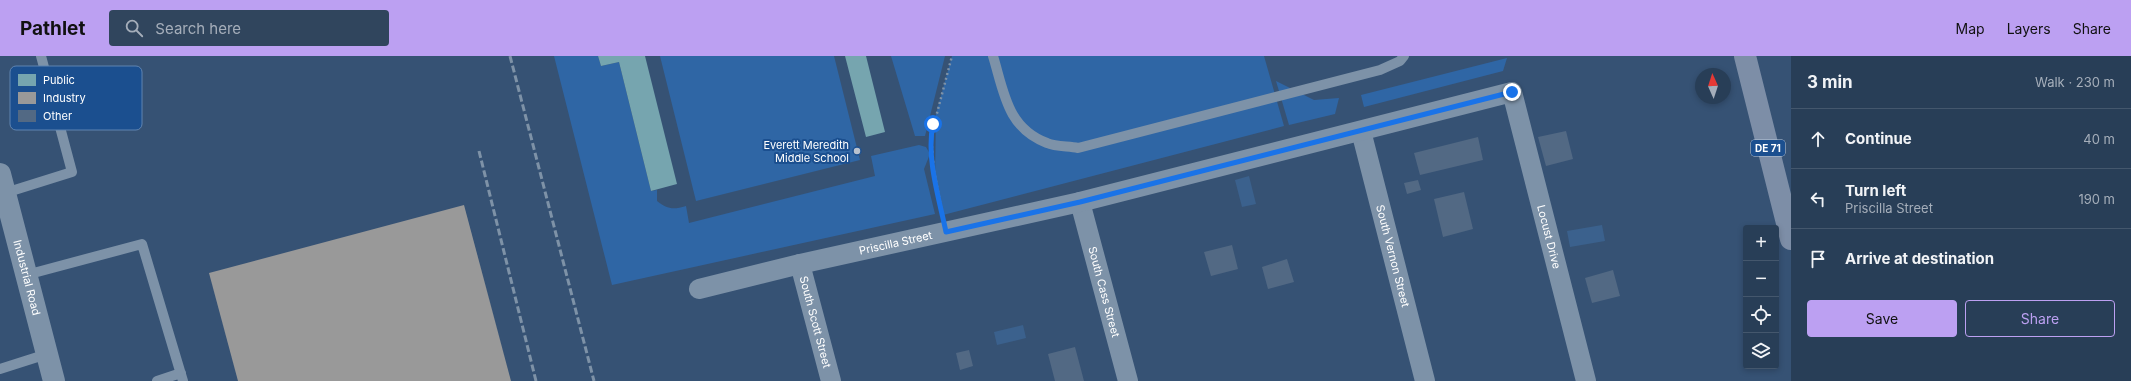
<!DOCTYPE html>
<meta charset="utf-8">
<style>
body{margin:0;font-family:Inter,sans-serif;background:#30455d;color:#f1f3f6}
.controls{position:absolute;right:12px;bottom:12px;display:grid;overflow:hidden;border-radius:4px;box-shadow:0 2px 6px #0003}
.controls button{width:36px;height:36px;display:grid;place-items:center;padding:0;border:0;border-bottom:1px solid #44576d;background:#283e57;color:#f1f3f6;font:20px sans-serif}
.compass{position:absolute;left:1695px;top:12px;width:36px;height:36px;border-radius:50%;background:#283e57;box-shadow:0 2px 6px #0003;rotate:357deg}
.stop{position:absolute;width:12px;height:12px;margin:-9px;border:3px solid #1a73e8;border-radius:50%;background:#fff}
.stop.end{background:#1a73e8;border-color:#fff;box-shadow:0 1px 4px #0008}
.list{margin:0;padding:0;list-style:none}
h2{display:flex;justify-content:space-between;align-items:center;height:52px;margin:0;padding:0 16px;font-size:17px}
h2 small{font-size:13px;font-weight:400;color:#a5aeba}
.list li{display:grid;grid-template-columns:26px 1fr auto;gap:12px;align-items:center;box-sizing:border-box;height:60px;padding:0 16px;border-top:1px solid #44576d}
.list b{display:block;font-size:15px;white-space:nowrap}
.list p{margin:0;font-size:13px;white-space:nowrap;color:#a5aeba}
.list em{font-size:13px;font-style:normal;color:#a5aeba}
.actions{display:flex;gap:8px;padding:12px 16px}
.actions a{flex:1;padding:9px 0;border:1px solid #bca0f2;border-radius:4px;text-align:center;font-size:14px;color:#bca0f2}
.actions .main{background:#bca0f2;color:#111}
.icon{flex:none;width:22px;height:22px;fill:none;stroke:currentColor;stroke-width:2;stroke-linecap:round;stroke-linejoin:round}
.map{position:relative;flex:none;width:1791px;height:325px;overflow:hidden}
header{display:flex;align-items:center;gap:24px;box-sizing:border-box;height:56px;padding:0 20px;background:#bca0f2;color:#111}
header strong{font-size:19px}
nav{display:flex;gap:22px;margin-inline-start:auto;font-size:14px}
.search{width:280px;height:36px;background:#30455d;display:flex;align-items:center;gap:10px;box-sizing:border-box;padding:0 14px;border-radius:4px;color:#a5aeba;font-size:15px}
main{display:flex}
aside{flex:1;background:#283e57}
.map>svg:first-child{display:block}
.green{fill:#2f66a5}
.water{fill:#3b618d}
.public{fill:#76a5af}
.industry{fill:#999}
.building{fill:#526984}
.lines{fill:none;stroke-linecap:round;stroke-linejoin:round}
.path{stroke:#7d92a8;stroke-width:2.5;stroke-dasharray:2 3;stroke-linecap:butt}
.service{stroke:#7d92a8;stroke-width:10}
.minor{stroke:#7d92a8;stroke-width:20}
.tertiary{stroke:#7d92a8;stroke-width:22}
.primary{stroke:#7d8ea7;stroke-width:22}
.rail{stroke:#7e92a7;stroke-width:3;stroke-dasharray:7 3;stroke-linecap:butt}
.route{stroke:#1a73e8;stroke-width:5}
.poi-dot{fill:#b9c2ce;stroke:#1b4f8f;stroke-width:1.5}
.labels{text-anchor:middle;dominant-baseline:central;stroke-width:4;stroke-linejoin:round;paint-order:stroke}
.shield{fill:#1b4f8f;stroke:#bbcadd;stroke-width:1}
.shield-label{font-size:10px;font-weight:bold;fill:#fff}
.poi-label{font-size:11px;fill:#fff;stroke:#1b4f8f;text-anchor:end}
.street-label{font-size:11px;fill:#fff;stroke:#1b4f8f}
.key{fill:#1b4f8f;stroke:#5f84b1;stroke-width:1}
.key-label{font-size:11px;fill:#fff}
</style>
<header>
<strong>Pathlet</strong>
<div class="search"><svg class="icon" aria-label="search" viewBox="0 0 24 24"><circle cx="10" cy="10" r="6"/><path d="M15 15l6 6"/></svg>Search here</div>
<nav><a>Map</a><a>Layers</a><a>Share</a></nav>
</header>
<main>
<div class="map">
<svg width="1791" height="325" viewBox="0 0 1791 325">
<rect width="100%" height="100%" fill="#365274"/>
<path class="green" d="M554,0H598L601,10L619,6L651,135L657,134V145C667,153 673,154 686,150L689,167L875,120L871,100L919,89L926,91L930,98L924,113L935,158L612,229Z
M660,0H834L860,104L696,145Z
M891,0H945L925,80H915Z
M952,0H1264L1284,70L943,159L935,123L936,58Z
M1507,2L1503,15L1364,51L1361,39Z
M1276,25L1314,44L1339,42L1335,58L1289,69Z"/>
<path class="water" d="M1249,120L1256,148L1242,151L1235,124Z
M1602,169L1605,185L1570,191L1567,175Z
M1023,269L1026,282L997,289L994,276Z"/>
<path class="public" d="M598,0H645L677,128L651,135L619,6L601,10Z
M845,0H866L885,76L866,81Z"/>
<path class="industry" d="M464,149L511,325H238L209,217Z"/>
<path class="building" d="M1566,75L1573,103L1546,110L1538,81Z
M1478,81L1483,104L1420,119L1414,97Z
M1418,124L1421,134L1407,138L1404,127Z
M1464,136L1473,173L1443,181L1434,143Z
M1232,189L1238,213L1211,220L1204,196Z
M1287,203L1294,226L1268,233L1262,211Z
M1613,214L1620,240L1592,247L1585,222Z
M1075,291L1084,325H1055L1048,298Z
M969,294L973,310L960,314L956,297Z"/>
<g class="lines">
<path class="path" d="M942,156L934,115L931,80L952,0"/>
<path class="service" d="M993,0C1004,36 1007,72 1047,87C1056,91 1068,90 1078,92L1380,14L1400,5L1404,0
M5,137L72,116L41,0
M26,219L142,188L183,325
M0,313L47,298
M157,325L181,317"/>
<g class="minor">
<path id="s1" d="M1361,75L1425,325"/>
<path id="s2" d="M1080,146L1128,325"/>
<path id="s3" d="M800,208L831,325"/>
<path id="s4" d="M699,233L800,208L1080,146L1512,36L1586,325"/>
</g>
<path class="tertiary" id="s5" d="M0,118L54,325"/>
<path class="primary" d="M1745,0L1791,183"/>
<path class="rail" d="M510,0L594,325
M479,95L536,325"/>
</g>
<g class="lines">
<path class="route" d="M933,68C926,102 939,142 946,176L1080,146L1512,36"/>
</g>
<circle class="poi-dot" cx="857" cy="95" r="4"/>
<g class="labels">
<rect class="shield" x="1751" y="84" width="34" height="16" rx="3"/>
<g class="shield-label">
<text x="1768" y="92">DE 71</text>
</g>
<g class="poi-label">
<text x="849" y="89">Everett Meredith<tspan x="849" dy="13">Middle School</tspan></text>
</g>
<g class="street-label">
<text stroke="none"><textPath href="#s4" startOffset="986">Locust Drive</textPath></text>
<text stroke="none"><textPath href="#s4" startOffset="202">Priscilla Street</textPath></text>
<text stroke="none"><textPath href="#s1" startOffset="129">South Vernon Street</textPath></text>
<text stroke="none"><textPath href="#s5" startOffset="107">Industrial Road</textPath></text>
<text stroke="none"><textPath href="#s2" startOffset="93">South Cass Street</textPath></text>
<text stroke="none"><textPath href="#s3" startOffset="60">South Scott Street</textPath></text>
</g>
</g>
<rect x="10" y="10" width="132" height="64" rx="6" class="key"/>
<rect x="18" y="18" width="18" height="12" fill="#76a5af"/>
<rect x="18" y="36" width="18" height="12" fill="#999"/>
<rect x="18" y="54" width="18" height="12" fill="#526984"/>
<g class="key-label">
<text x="43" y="28">Public</text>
<text x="43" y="46">Industry</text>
<text x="43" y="64">Other</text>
</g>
</svg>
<div class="controls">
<button>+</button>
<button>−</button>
<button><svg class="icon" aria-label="locate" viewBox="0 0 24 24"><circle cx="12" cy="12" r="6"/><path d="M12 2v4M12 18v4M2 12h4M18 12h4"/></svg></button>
<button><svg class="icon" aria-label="layers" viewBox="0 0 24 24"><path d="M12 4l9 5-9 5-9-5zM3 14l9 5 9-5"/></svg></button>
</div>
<svg class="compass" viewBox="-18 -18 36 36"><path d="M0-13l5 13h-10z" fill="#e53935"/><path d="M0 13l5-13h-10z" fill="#a5aeba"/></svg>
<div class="stop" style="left:933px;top:68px"></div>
<div class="stop end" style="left:1512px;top:36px"></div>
</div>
<aside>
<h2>3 min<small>Walk · 230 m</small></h2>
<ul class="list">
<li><svg class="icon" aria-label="ahead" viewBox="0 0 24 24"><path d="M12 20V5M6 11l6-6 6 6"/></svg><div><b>Continue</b></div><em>40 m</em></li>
<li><svg class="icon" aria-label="left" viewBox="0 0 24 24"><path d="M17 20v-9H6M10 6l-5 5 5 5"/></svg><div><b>Turn left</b><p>Priscilla Street</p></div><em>190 m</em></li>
<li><svg class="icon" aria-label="arrive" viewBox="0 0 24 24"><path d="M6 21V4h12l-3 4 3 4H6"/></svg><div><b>Arrive at destination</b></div></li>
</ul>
<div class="actions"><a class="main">Save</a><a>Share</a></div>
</aside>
</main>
